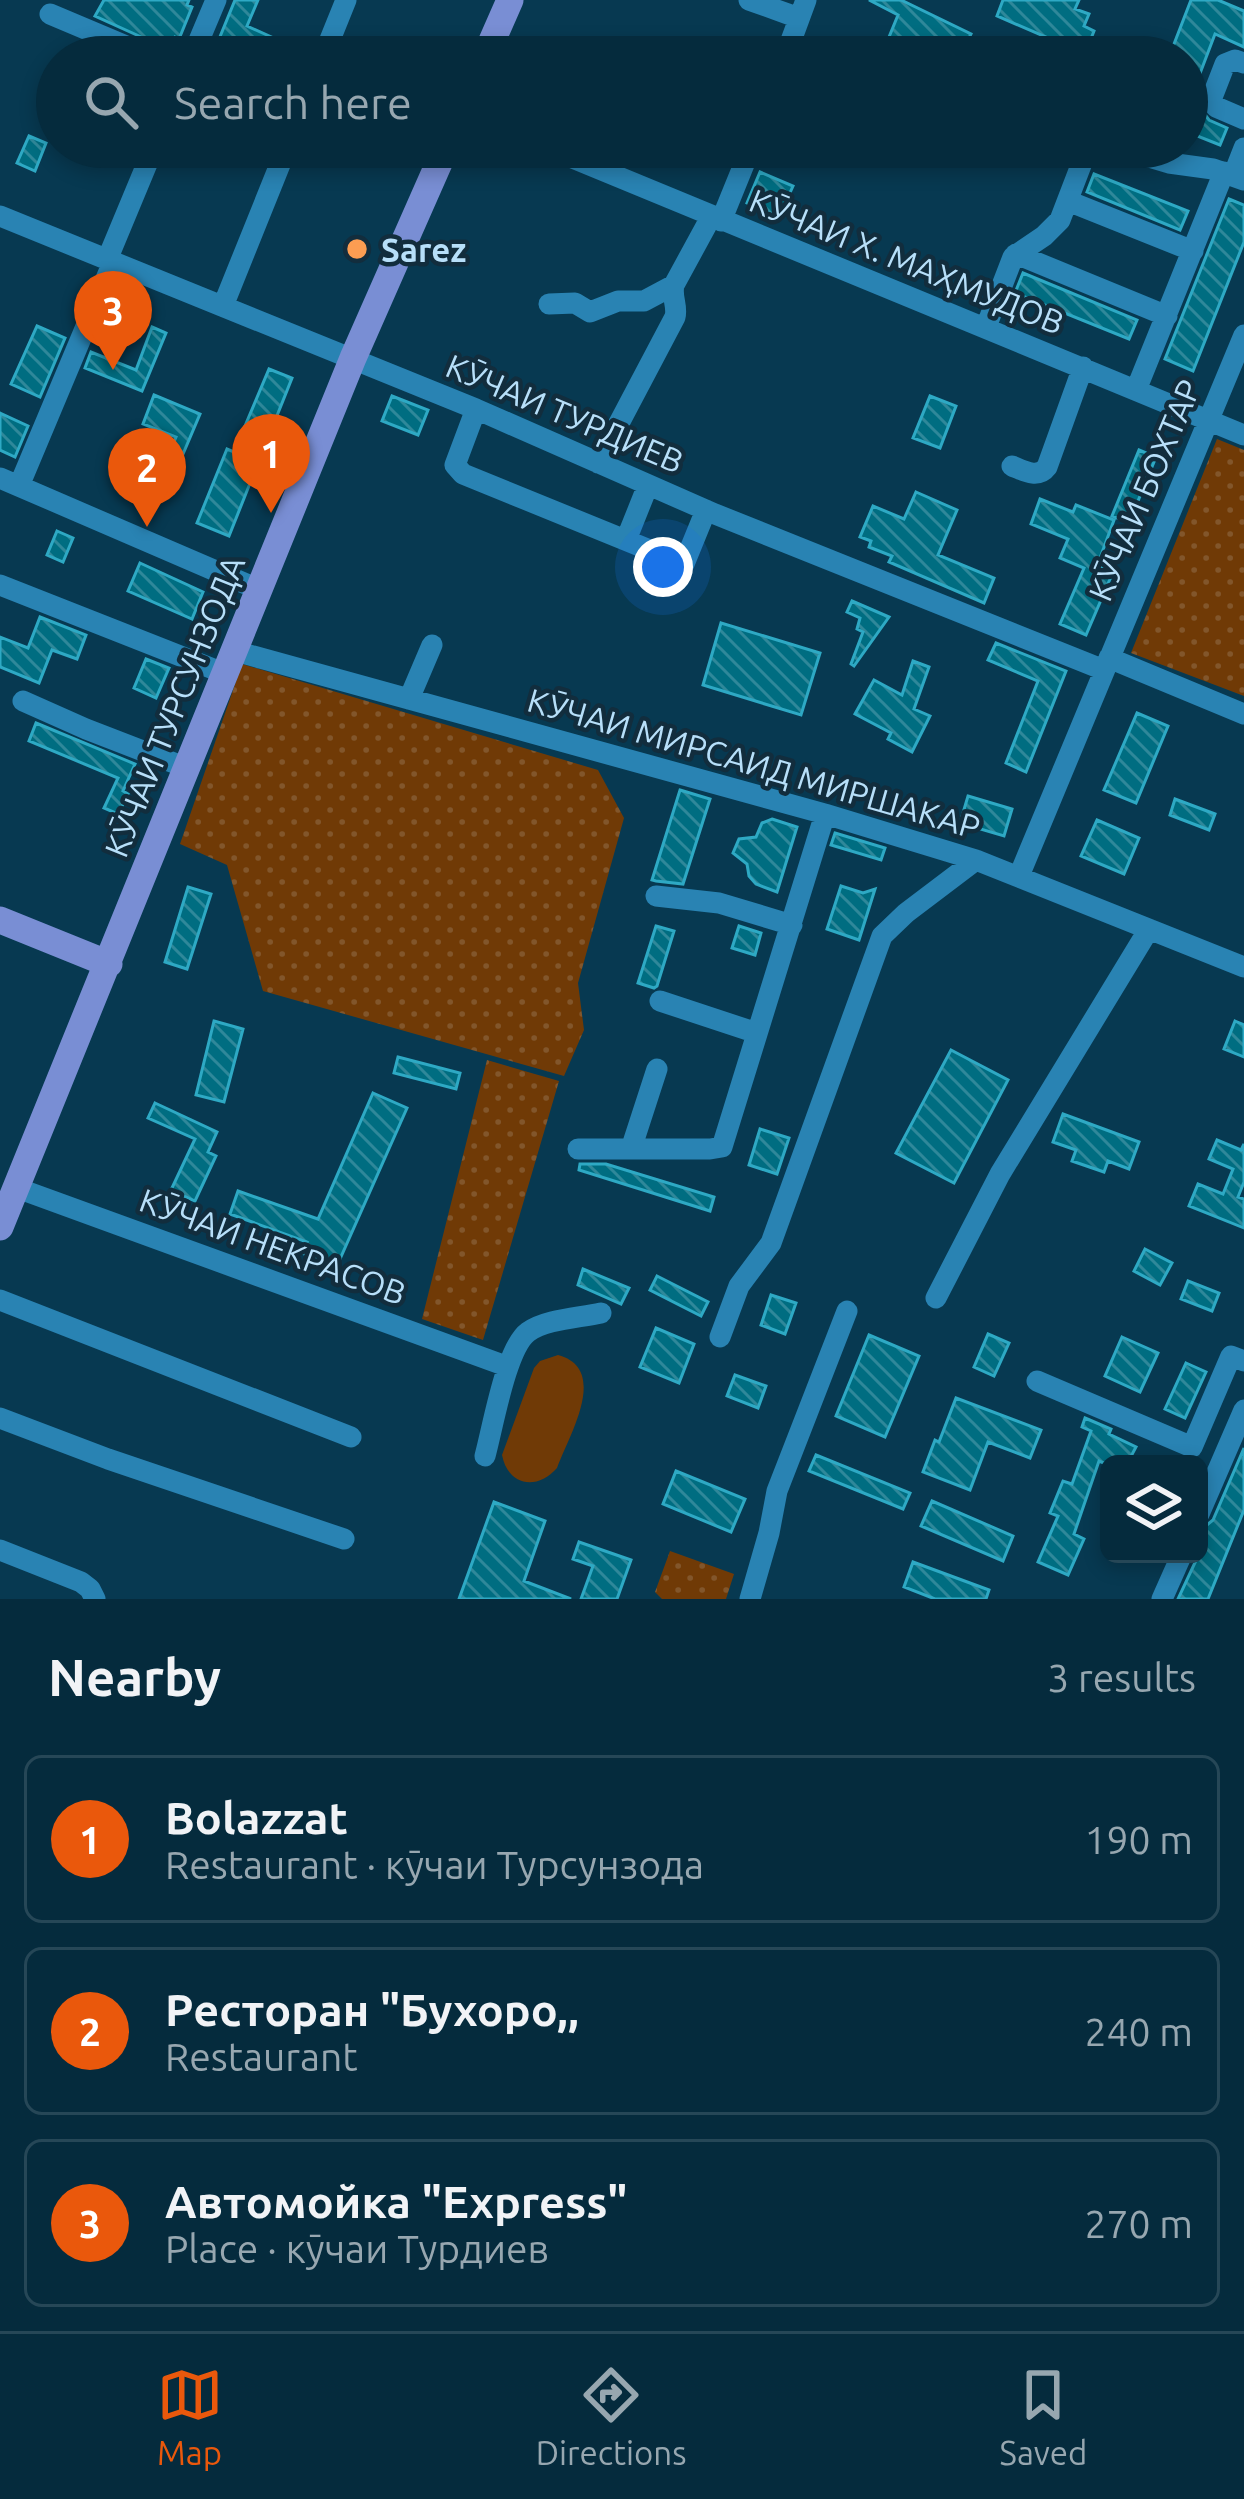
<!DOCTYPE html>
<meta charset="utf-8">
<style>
body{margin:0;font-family:Ubuntu,sans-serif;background:#133748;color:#f1f3f6}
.controls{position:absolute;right:36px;bottom:36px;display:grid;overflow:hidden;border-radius:18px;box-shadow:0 6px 18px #0003}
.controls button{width:108px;height:108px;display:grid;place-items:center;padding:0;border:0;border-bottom:3px solid #264757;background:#052b3d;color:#f1f3f6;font:60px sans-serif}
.you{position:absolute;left:663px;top:567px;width:42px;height:42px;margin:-30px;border:9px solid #fff;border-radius:50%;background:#1a73e8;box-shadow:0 0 0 18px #1a73e833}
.badge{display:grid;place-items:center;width:78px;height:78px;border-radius:50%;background:#ea580c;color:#fff;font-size:39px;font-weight:700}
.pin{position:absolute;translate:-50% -99px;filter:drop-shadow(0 3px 6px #0008)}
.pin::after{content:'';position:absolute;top:63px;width:42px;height:36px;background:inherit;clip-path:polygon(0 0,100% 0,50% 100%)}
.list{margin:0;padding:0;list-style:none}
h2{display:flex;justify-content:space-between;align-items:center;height:156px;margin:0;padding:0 48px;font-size:51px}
h2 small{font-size:39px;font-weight:400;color:#97a7b0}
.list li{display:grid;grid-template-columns:78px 1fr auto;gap:36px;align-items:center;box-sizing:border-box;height:168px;margin:0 24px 24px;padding:0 24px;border:3px solid #264757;border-radius:18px}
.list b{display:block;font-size:45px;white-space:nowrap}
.list p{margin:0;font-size:39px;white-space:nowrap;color:#97a7b0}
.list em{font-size:39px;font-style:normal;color:#97a7b0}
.icon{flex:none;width:66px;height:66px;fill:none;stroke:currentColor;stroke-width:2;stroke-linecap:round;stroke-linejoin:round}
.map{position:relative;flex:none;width:1244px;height:1599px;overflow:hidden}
.search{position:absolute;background:#052b3d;box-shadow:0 6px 18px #0003;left:36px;right:36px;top:36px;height:132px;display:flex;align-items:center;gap:30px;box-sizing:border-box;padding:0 42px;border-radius:66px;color:#97a7b0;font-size:45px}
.sheet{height:732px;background:#052b3d}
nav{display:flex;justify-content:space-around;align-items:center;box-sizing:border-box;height:168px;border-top:3px solid #264757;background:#052b3d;font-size:33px;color:#97a7b0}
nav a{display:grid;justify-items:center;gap:6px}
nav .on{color:#ea580c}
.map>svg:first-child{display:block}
.green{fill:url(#green-dots)}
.pitch{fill:#703a06}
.building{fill:url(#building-back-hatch);stroke:#2ea9c4;stroke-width:3}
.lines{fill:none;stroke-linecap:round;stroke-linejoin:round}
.minor{stroke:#2983b3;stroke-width:21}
.major{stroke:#798ed4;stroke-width:27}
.poi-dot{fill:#fc9d52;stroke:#122d3d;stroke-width:4.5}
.labels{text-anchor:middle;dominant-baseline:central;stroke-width:9;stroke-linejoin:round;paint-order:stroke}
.poi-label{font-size:33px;font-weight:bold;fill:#b7dff9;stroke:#122d3d;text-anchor:start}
.street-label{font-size:33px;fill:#b7dff9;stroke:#122d3d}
</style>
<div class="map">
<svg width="1244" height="1599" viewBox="0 0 1244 1599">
<defs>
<pattern id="green-dots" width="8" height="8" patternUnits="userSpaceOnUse" patternTransform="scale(3)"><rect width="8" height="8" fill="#703a06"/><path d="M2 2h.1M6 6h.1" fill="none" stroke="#82562b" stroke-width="1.8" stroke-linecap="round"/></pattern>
<pattern id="building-back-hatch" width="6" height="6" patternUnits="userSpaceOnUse" patternTransform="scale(3)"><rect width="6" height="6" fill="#006d81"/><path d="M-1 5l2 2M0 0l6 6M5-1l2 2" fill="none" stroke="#2f889a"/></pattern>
</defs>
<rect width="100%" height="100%" fill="#073951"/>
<path class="green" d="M1217,439L1244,450V696L1131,653Z
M242,664L598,770L624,818L578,983L584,1030L564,1076L263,991L227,865L180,844Z
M487,1060L559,1081L483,1340L422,1319Z
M670,1551L734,1574L726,1599H662L655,1592Z"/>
<path class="pitch" d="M558,1355C610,1369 569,1435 557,1468C537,1491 508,1486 502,1455L534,1368L540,1361Z"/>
<path class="building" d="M104,0H189L187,5L192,7L179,39L175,37L170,50L95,16Z
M235,0H258L247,26L309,54L308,57H234L215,49Z
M869,0H901L971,34L960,57H923L887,42L898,15Z
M1003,0H1079L1075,9L1089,14L1084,26L1094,31L1085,54L997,16Z
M1191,0H1218L1244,11V47L1215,34L1188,105L1187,57H1169Z
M1197,104L1209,120L1227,128L1220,145L1187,132Z
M29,136L46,143L35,171L17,163Z
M760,172L793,186L779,217L747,203Z
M1094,174L1188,211L1180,230L1087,192Z
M1229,199L1244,205V242L1193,371L1165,359Z
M1023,273L1137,320L1129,339L1015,293Z
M37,326L65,338L40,397L11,384Z
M152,327L166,333L142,391L85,368L91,352L136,370Z
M269,369L292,378L229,536L197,523L227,449L234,452Z
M154,395L200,414L183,454L171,449L176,437L143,424Z
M392,396L428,410L418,435L382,421Z
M930,396L956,406L940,448L913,438Z
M0,413L28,426L15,457L0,450Z
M1139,450L1156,457L1129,523L1112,516Z
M158,456L169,460L152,503L140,498Z
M916,492L957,510L938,555L994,578L984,603L889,562L892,556L869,547L871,541L860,537L873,506L904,519Z
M1040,499L1073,512L1076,505L1114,520L1097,566L1113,572L1086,635L1060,624L1084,568L1060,558L1068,539L1031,524Z
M57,531L73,538L63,562L47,555Z
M140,563L203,592L192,619L128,591Z
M852,601L889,617L854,666L851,664L863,632L857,629L860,618L847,612Z
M40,617L86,635L77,659L52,650L39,683L0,667V637L28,648Z
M721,623L820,653L801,715L703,685Z
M996,643L1066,671L1026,772L1006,763L1038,681L988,660Z
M146,659L169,668L156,698L134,688Z
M913,661L929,667L914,709L930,716L912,752L888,739L891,733L855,714L874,680L902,695Z
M1137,713L1168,726L1136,803L1104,790Z
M36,723L135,764L123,791L128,794L118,814L104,808L118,778L29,741Z
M680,790L710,799L683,884L656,881L652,880Z
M968,796L1012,809L1004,836L960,823Z
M1175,799L1215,814L1209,830L1170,815Z
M772,819L797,827L777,892L756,884L749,876L747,864L733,853L739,839L756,837L762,823Z
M1097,820L1139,838L1124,874L1081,856Z
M835,833L885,848L881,860L831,845Z
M841,886L863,893L875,889L859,940L827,929Z
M188,887L211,894L187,969L165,962Z
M656,926L674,931L657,986L654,988L638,983Z
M739,926L761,933L755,955L732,948Z
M214,1021L243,1029L224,1102L196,1095Z
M1235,1021L1244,1025V1057L1224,1049Z
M951,1050L1008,1080L954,1183L896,1153Z
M398,1057L460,1073L456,1089L394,1073Z
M373,1093L407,1108L336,1268L302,1253L307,1242L230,1214L238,1191L318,1219Z
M155,1103L217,1132L208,1152L216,1156L195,1201L171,1190L195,1139L148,1118Z
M1063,1114L1139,1142L1129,1169L1108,1161L1104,1172L1072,1161L1076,1150L1053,1142Z
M760,1129L789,1138L777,1174L749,1165Z
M1217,1140L1241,1150L1244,1144V1182L1238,1197L1244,1199V1228L1189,1206L1198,1184L1223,1194L1233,1169L1209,1159Z
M580,1164H606L714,1197L710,1211L579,1170Z
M1145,1249L1172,1263L1160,1285L1134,1271Z
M583,1269L629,1288L621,1304L578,1285Z
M657,1276L708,1302L701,1316L650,1290Z
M1188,1281L1219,1293L1212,1311L1181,1299Z
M771,1295L796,1303L785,1334L761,1325Z
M656,1328L694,1344L679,1383L640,1367Z
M988,1334L1009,1343L994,1376L974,1367Z
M869,1335L919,1356L885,1437L836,1416Z
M1122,1337L1158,1353L1140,1392L1105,1376Z
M1186,1363L1206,1372L1185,1418L1165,1409Z
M735,1375L766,1386L758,1408L727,1396Z
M956,1398L1041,1430L1030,1458L988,1442L970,1490L923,1472L935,1440L939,1442Z
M1085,1418L1111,1429L1109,1434L1136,1447L1127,1464H1106L1099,1461L1074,1534L1084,1539L1068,1575L1038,1562L1058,1516L1050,1513L1063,1481L1072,1484L1091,1431L1082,1427Z
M1244,1448V1510L1208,1599H1178L1199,1554L1202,1529L1213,1520Z
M816,1455L910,1493L903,1509L809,1471Z
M676,1471L745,1499L731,1532L663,1504Z
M932,1501L1013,1536L1003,1561L921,1526Z
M494,1502L545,1521L524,1581L571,1599H459Z
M579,1542L631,1560L617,1599H581L593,1566L573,1559Z
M913,1562L989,1590L986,1599H935L904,1587Z"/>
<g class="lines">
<path class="minor" d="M749,0L799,18
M50,14L152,57
M192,57L216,0
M323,57L346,0
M785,57L806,0
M1244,63L1235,60L1225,64L1211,100L1216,107L1244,119
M546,147L1244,435
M1115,147L1169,163L1213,169L1244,180
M1233,176L1244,148
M1068,201L1193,251
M0,216L476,409L715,514L1104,670
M721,221L751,147
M1016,254L1167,316
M107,260L154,147
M549,304L575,303L590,312L618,301H644L674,285
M223,306L287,147
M986,327L1013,257L1044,236L1060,220L1088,147
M1136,390L1224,172
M476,409L455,465L463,474L684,564L706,510
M598,463L675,317C678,306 671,297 674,285L711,217
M1012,466C1024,471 1038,479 1047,467L1083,367
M0,478L260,590
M19,486L113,262
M626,540L648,485
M0,585L226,674
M235,651L825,814L976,860L1244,967
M1109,658L1244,714
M409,699L432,645
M23,701L86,729L187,768
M1019,876L1244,335
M656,896L719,903L792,925
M660,1001L757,1033
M578,1149H710L722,1147L825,814
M631,1149L657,1069
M17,1188L506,1366
M936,1298L1000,1174L1149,929
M0,1300L351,1437
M720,1337L739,1286L771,1243L882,936L906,913L976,860
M1037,1381L1192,1447L1231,1356L1244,1361
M0,1418L108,1459L344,1539
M485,1456C493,1427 506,1348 528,1332C546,1319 579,1318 601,1313
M1199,1514L1244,1410
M0,1550L81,1582L90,1589L95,1599
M750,1599L769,1533L777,1491L847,1311
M1162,1599L1182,1554"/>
<path class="major" d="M485,57L510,0
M0,920L109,964
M0,1227L353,358L446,147"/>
</g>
<circle class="poi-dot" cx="357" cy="249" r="12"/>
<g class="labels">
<g class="poi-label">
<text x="381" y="249">Sarez</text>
</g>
<g class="street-label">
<text transform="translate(907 261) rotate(22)">КӮЧАИ Х. МАҲМУДОВ</text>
<text transform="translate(565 413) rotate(23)">КӮЧАИ ТУРДИЕВ</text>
<text transform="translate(1144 490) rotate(-67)">КӮЧАИ БОХТАР</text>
<text transform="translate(174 706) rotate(-68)">КӮЧАИ ТУРСУНЗОДА</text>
<text transform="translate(754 763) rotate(16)">КӮЧАИ МИРСАИД МИРШАКАР</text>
<text transform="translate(273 1246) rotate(20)">КӮЧАИ НЕКРАСОВ</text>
</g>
</g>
</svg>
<div class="controls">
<button><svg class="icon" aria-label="layers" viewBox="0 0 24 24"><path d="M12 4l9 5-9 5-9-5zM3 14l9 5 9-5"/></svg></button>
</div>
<div class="you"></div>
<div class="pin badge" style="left:271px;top:513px">1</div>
<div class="pin badge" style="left:147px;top:527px">2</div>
<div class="pin badge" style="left:113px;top:370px">3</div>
<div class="search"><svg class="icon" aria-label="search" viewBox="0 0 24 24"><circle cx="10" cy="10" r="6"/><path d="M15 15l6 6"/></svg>Search here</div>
</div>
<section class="sheet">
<h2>Nearby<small>3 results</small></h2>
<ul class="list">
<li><span class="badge">1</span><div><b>Bolazzat</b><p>Restaurant · кӯчаи Турсунзода</p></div><em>190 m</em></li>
<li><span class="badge">2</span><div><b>Ресторан &quot;Бухоро,,</b><p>Restaurant</p></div><em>240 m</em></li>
<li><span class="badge">3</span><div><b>Автомойка &quot;Express&quot;</b><p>Place · кӯчаи Турдиев</p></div><em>270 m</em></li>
</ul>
</section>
<nav>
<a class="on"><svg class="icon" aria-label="map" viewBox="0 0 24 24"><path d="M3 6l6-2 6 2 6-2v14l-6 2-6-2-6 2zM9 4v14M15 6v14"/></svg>Map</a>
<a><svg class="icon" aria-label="directions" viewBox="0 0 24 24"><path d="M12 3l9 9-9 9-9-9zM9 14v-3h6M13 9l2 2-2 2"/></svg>Directions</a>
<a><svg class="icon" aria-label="saved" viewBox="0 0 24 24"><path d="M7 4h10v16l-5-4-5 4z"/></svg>Saved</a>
</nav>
